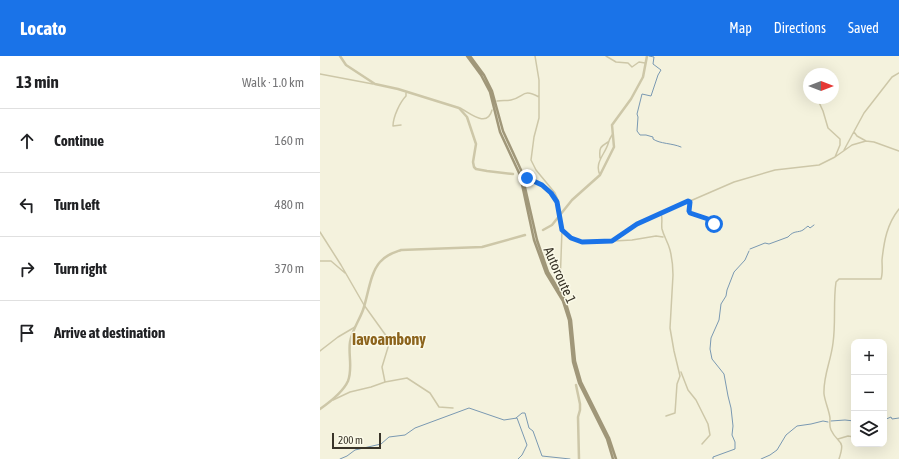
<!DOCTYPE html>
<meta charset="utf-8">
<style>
body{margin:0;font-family:"Asap Condensed",sans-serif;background:#f2f2f2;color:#202124}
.controls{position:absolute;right:12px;bottom:12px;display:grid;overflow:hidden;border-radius:8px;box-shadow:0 4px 16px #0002}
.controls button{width:36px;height:36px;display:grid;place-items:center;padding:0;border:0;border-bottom:1px solid #e0e0e0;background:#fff;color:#202124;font:20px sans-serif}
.compass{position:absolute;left:483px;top:12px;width:36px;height:36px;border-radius:50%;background:#fff;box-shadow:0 4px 16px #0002;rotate:90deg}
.scale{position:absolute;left:12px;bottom:10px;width:49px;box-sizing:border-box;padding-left:4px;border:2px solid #393428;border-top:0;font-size:11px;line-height:14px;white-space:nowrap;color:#393428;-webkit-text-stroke:3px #fbfae9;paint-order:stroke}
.stop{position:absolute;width:12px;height:12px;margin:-9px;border:3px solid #1a73e8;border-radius:50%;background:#fff}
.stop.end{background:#1a73e8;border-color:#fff;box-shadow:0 1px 4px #0008}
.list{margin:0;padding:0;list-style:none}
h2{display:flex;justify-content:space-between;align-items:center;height:52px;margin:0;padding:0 16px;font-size:17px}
h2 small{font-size:13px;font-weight:400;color:#757577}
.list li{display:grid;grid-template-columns:26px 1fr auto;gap:12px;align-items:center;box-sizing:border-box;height:64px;padding:0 16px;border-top:1px solid #e0e0e0}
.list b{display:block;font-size:15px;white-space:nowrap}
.list em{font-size:13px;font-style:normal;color:#757577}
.icon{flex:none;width:22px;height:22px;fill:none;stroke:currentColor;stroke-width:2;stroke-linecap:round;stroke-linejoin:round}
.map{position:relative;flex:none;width:579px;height:403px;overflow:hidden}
header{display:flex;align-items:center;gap:24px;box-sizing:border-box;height:56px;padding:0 20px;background:#1a73e8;color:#fff}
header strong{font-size:19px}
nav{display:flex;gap:22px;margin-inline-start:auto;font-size:14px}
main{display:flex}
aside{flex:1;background:#fff}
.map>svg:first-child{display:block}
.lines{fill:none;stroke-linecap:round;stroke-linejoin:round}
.stream{stroke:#7a99b2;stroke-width:1}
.minor{stroke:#cdc7a8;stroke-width:1.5}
.tertiary{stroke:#cdc7a8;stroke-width:2.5}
.secondary{stroke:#a09779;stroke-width:2.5}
.route{stroke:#1a73e8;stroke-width:5}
.labels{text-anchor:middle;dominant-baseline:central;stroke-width:3;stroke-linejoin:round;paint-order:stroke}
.street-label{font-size:14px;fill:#393428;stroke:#fbfae9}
.quarter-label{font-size:16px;font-weight:bold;fill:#8c641d;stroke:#fbfae9}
</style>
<header>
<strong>Locato</strong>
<nav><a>Map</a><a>Directions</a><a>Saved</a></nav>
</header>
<main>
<aside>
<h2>13 min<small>Walk · 1.0 km</small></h2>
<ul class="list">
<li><svg class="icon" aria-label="ahead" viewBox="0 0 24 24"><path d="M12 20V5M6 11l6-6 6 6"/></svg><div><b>Continue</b></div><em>160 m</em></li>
<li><svg class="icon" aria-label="left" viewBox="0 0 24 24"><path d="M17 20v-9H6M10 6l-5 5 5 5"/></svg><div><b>Turn left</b></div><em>480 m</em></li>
<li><svg class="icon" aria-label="right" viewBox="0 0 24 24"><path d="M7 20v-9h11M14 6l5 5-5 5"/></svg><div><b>Turn right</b></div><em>370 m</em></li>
<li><svg class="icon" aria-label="arrive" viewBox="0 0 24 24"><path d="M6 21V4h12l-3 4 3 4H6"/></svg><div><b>Arrive at destination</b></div></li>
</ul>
</aside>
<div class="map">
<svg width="579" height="403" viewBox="0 0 579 403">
<rect width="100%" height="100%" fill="#f4f2dd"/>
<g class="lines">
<path class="stream" d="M329,0L334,1L333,8L341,14L338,19L331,40L322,38L317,58L318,61L317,75L320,79H326L333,81V83C340,88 352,87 361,91
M430,193L445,187L449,188L468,181C474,174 478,177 483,174C485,173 486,171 488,170L490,172L494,169
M196,362L202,357H205L209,372L213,375L222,400L250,403
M564,364L571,361L572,363L579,362
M511,365L525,364L534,365
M20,403L27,400L35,394L61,388L69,381L85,379L95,372L149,352L184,364L197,362L207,389L202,399L198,403
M393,403V401L415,393V386L412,379L413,370L411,352L408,340L404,318L392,303L390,293L391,282L399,264L401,248L406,240L407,234L414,216L425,204L429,195
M441,403L450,399L457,394L466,379L477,370L491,368L503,365L508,366"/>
<path class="minor" d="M215,0L219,24V62L214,81L211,104L216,114L235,137L238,144V149
M286,0L296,6L308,7L312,11L319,6L325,7
M0,18L53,28
M497,42L503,55L508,72L520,83V89L515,101
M177,45C182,44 186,45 191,44C205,41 202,32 219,41
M140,52C149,56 167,73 172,54
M81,69L73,70C73,61 80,46 86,40V37
M534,76L537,80L546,85
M524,94L544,57L572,21L579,17
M280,102C279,92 280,91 288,86
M280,119C274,107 285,98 288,88C289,84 290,82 292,79
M368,145L370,146V157L388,163L395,169
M341,158C343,163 341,168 342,173C344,181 348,186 350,194C352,202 353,210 353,219L350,272L354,295L360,320L357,328L355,357L346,360
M240,159L242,174L251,182L262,186L292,185L317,168L414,126L455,114L499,109L515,101L532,89L546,85L554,86L579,95
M0,176L21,209L44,249L67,281L69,288L62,311L65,326L51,331L30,336L13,344
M294,185L312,184L336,180L343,181
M0,205H11L25,217
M240,229L242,174
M0,295L18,281L35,271
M361,316L368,334L376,344L388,368L390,379L382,388
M65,326L87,322L110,337L119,351L133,352
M518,383L528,380L534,381
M519,403C526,382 518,389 511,374C509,370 510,366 510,362C509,354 505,346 504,338C503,320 511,305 513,287C516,267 513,246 516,226L519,223H561C563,217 562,210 562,204C564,185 567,168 579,153"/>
<path class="tertiary" d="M20,0L26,9L55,28L78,33L139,52L147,61L156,88L153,106L154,111L156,113L167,115L193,118
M207,122C226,129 237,139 240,159
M223,174L232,169L252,144L280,119L294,91L292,69L311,43L323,21L327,0
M256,329L260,348V354L258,361L259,403
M0,353C10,346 23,336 28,325C33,312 28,299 30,286C32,274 39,265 43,254C48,240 50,217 60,206C66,199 73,197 81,194L162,191L205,179"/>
<path class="secondary" d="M147,0L161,19L170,36L180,76L200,119L214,184L226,217L243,245L249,264L253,306L259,327L287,383L293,403
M150,0L164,19L172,35L183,75L201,114L217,184L228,216L245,244L251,264L255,305L261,326L289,382L296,403"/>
</g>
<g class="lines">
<path class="route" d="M207,122L222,129L231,137L237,146L242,174L251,182L262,186L292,185L317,168L368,145L370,146L369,155L370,157L388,163L394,168"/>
</g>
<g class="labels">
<g class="street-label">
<text transform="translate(240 219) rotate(66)">Autoroute 1</text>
</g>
<g class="quarter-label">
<text x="69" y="283">Iavoambony</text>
</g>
</g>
</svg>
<div class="controls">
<button>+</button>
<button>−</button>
<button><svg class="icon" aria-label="layers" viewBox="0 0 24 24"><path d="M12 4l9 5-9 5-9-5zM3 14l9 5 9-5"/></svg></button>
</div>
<svg class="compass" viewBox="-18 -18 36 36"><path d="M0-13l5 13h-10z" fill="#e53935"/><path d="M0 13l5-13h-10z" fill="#757577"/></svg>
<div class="scale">200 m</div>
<div class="stop" style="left:394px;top:168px"></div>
<div class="stop end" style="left:207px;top:122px"></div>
</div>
</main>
